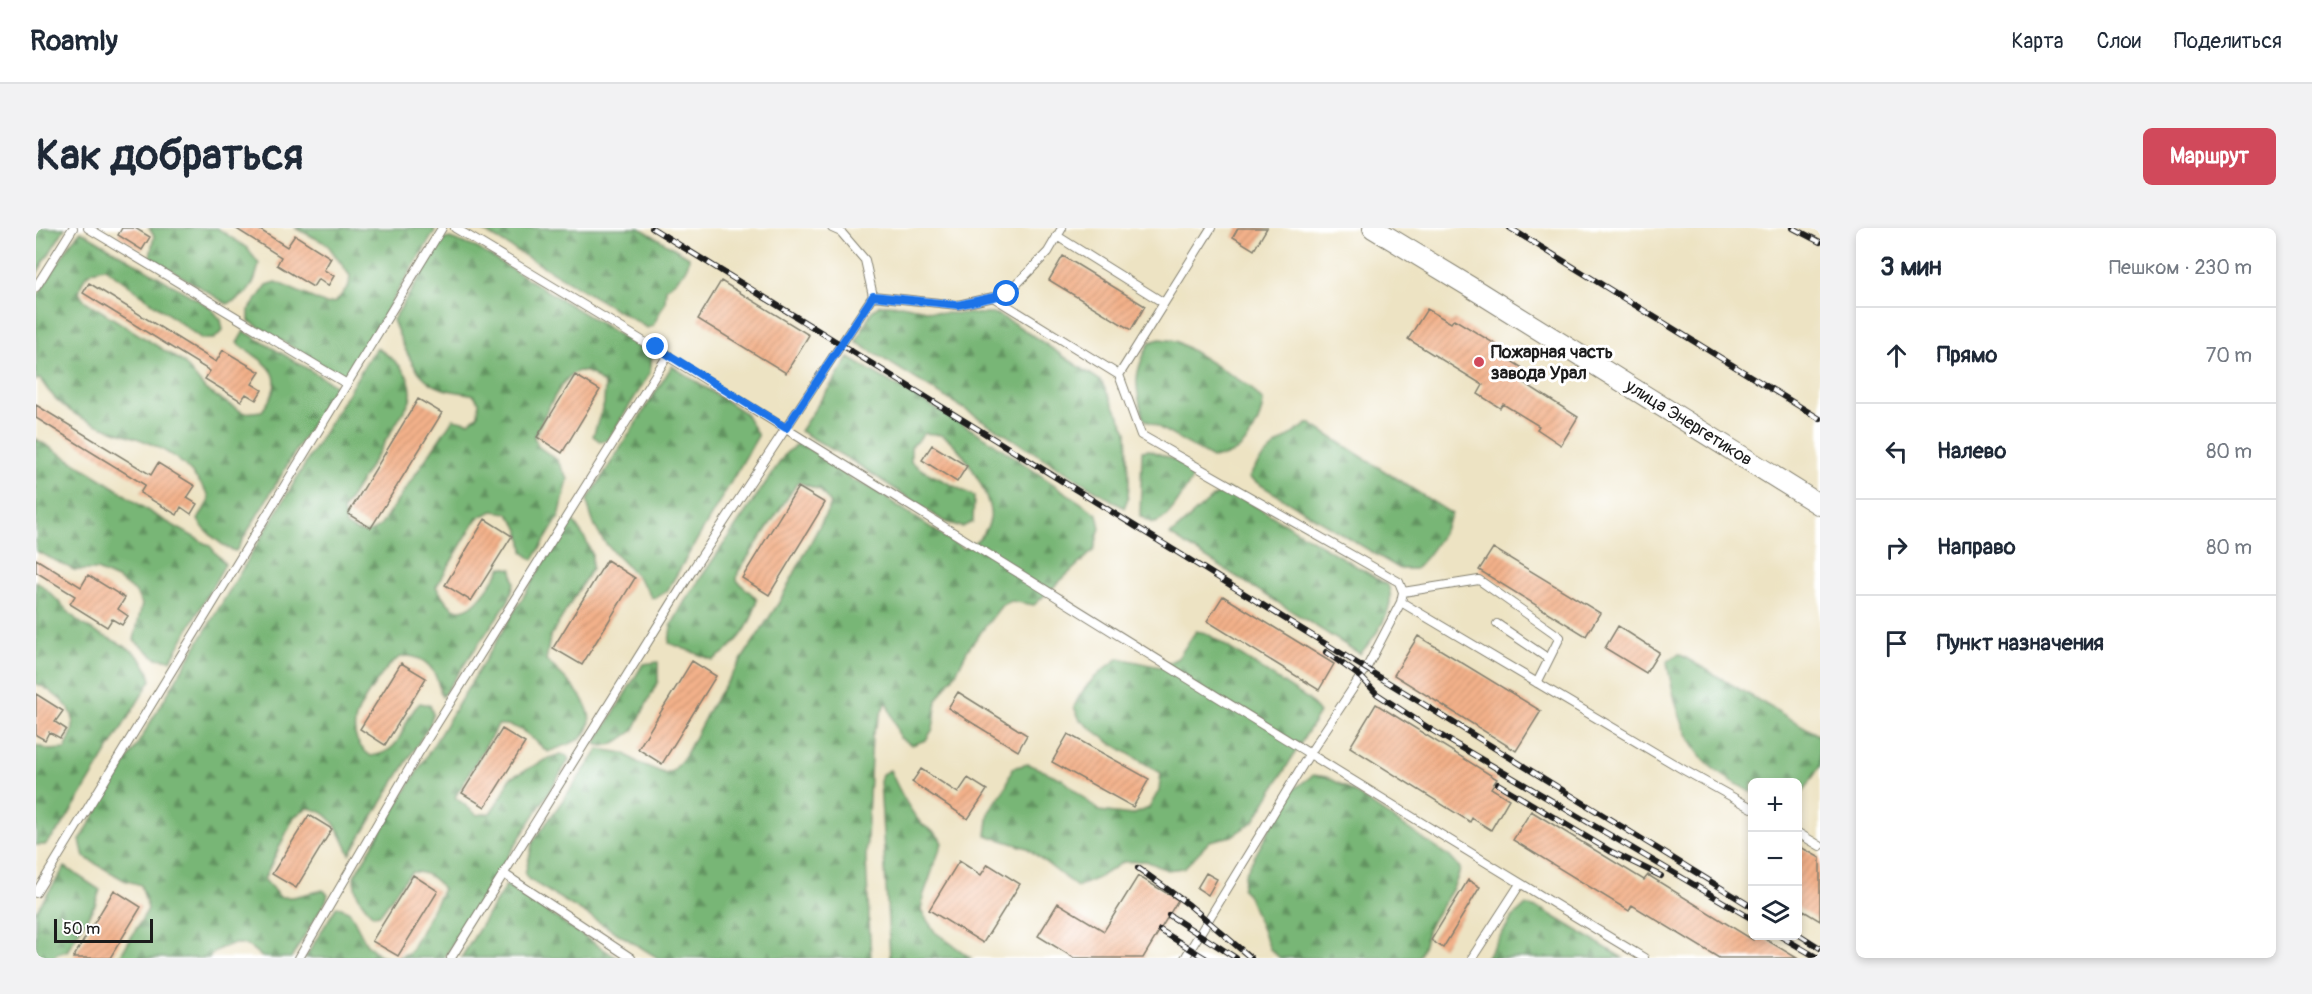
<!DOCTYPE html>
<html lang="ru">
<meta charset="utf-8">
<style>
body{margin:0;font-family:Pangolin,sans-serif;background:#f2f2f3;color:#1f2937}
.controls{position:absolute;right:18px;bottom:18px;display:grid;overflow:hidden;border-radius:9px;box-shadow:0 3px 9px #0003}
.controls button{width:54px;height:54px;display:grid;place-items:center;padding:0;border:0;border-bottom:2px solid #e0e1e3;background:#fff;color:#1f2937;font:30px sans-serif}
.scale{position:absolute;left:18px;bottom:15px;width:99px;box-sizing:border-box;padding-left:6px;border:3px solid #1c1c1c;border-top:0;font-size:16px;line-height:21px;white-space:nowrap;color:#1c1c1c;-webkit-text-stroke:4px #fff;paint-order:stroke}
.stop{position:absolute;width:18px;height:18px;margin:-14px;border:4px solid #1a73e8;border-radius:50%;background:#fff}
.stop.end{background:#1a73e8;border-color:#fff;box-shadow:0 2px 6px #0008}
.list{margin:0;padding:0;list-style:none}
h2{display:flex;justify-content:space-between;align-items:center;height:78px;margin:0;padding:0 24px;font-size:26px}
h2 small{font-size:20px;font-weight:400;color:#747a83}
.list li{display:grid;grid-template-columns:39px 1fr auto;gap:18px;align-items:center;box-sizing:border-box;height:96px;padding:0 24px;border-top:2px solid #e0e1e3}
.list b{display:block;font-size:22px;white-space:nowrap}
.list em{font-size:20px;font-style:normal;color:#747a83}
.icon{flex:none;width:33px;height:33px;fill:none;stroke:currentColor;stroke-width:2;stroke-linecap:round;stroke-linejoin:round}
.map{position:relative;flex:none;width:1784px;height:730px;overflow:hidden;border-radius:9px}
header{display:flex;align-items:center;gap:36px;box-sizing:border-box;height:84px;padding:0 30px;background:#fff;border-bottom:2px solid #e0e1e3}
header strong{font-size:28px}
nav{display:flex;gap:33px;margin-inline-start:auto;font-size:21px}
.intro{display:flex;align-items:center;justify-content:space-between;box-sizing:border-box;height:144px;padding:0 36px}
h1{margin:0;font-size:42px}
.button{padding:15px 27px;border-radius:9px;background:#d1495b;color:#fff;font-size:21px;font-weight:700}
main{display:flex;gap:36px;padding:0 36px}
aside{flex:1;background:#fff;border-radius:9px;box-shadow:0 3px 9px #0003}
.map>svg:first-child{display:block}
.forest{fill:url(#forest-firs);stroke:#4a6949;stroke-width:1.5}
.building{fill:url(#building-hatch)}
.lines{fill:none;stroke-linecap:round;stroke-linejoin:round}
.service-casing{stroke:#848070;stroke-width:10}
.tertiary-casing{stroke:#848070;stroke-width:22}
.service{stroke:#fff;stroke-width:8}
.tertiary{stroke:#fff;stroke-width:20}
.rail-casing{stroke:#1c1c1c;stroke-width:6}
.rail{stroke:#fff;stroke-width:4;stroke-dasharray:11;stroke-linecap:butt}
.route{stroke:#1a73e8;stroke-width:8}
.poi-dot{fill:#d1495b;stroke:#fff;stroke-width:2}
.labels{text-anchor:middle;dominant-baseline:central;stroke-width:6;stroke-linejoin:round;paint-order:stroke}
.poi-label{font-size:18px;font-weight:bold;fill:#1c1c1c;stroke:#fff;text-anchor:start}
.street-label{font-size:18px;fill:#1c1c1c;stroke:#fff}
</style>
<header>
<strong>Roamly</strong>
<nav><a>Карта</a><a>Слои</a><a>Поделиться</a></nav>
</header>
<div class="intro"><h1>Как добраться</h1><a class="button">Маршрут</a></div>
<main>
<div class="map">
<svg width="1784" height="730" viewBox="0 0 1784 730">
<defs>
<pattern id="forest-firs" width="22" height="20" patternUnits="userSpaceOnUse" patternTransform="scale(1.5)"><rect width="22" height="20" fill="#78b676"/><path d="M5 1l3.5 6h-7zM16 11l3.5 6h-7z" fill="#629360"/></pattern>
<pattern id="building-hatch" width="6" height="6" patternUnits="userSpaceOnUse" patternTransform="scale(1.5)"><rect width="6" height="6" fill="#f3b18a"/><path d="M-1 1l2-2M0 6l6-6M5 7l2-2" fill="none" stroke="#d09876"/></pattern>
</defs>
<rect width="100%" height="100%" fill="#fff"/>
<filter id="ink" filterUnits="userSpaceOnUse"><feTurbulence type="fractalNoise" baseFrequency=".0167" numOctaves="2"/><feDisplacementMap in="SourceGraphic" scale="12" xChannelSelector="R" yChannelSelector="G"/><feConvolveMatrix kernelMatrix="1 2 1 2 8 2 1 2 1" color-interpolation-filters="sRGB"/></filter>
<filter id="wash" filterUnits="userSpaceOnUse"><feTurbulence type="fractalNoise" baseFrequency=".008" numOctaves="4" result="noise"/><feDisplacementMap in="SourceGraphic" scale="24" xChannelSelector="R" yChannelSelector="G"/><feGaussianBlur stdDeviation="1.35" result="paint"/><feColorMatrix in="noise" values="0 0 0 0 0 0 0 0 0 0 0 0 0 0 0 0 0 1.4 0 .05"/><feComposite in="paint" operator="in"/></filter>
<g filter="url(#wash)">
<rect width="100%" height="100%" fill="#ede3c3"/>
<path class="forest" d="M0,0H29L0,47Z
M113,0H181L211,20L223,36C218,58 213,68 191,76L114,29L118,8Z
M259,0H397L399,3L311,147L301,146L213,93V82L231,57L240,54L290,76L300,74L313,57L314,48L291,16Z
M442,0H604L653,29C653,43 640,53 630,60L629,74L617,98L611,100Z
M45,3L174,79L185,92L187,102L178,111H166L69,40C52,42 46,49 43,65L49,73L147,134L170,162L194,177L208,185L226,183C255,145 231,137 201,115L208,103L299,157L200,323C190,322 167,302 162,292L173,272L172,266C163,253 153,240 141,231C92,195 41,209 4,151L0,152V70L36,13Z
M414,10L441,20L616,127L614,145L572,212L565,214L557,208L568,176L569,157C562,151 554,143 544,143C526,144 506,194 498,209L503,219L521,232L532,251L523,289L497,332L487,324C486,307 483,297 471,285L457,283L441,290L400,359C405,365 409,373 415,378C434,395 457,352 466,339L476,341L478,355L473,372L406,469C403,461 402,450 397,443C391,433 377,425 365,429C354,434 346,446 339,456C322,479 305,507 335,528C371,523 363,494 384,475L394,477L397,486L394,496L314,626C303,605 298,583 271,580L258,589L228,651L244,669H257L287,662L292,666L290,673L255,730C246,730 234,730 226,729C221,726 217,720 211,718C200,712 179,720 173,730H83L112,681L105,657L88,652L48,629L44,612L334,128L341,120C360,132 380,148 374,173L307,282L310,297C323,306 332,308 345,297L417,191L433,194L442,187L443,174L438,167C427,164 415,164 405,160C378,151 367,117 357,92L407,12Z
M844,77H865L905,85L960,86L979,96L1065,153L1091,203L1093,253L1092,270L1088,280L820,114L835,84Z
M1124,111L1140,113L1213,158L1227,173C1226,191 1213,217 1195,226C1190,228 1182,229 1176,230L1108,191C1098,157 1097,146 1114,114Z
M813,130L950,210L1061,286L1064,300L1058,322L998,377L975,373L966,377L932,421L921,443L901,472L897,501L890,512L876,517L864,510L850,473L836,508L830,631L835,730H622L492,651L489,646L497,614L563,521L588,525L603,535L630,546L638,542L649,528L674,480L742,376L795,276L784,262L762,254L702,344L701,352C707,360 716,364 721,372C715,400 700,418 677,432L633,415L635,398L649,373L750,225L764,214L818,253L835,260L927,321C939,316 951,305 954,291C958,271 925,216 907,208C902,206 894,206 889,205L875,219V234L888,243L938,268L937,294L926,299L909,294L821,236L764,203Z
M636,138L709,185L722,208L631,363L620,370L615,369C601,341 570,325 558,296C555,289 553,281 551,273Z
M1273,195L1416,286C1406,307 1396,325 1379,341H1364L1213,250C1225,224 1250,210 1273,195Z
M0,211L72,255L117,286L174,318L189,336L135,432L120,430L98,412L106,376L100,365L83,352L61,342H38L0,323Z
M1113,222L1139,232L1154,241L1156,251C1149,262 1131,296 1117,295C1112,294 1108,290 1104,288L1106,223Z
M1191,261L1352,357C1362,379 1338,410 1324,426L1134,307C1153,293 1170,270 1191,261Z
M535,290L550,312L556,326V340L514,409L510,432C526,447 572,485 546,509C538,516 521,520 512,524C496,511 484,495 462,497L419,569L441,587L454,585L466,568L474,550L513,530L525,526L531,528L533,532L408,730H360L374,724L407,661C399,650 389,643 376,644C362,657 356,672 344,686L337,687C325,675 318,665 318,648Z
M0,353C16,364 27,380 41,392C68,415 106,413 115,452L26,598L9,617H0V517L13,522L29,521C41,498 42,484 20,468C14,463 8,457 0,456Z
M1160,403L1170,405L1272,471L1283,485L1218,593L1196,608L1174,613L1148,640L1131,642L1110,633L1087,634L1062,650L1041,659L991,620L950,607L953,584L970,559L976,540L992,536L1026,551L1063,583L1096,587L1113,580L1123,562L1125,545L1073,514L1044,492L1038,479C1048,456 1064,444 1083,430L1124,439L1142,430Z
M1643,426L1784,508V538L1766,566L1762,568V554H1716V565C1706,559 1681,545 1673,537C1646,512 1637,468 1631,434Z
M622,434V453L597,503L578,516L567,518L559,516L607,436Z
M854,542C862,560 870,577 883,593C891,603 900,601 906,615L887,669L885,683L899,704L935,730H854L844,553L846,546Z
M1277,547L1291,549L1308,558L1414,629L1424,640C1421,662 1402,679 1393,699C1388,710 1389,721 1382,730H1244L1234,721L1211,666L1206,661L1209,646L1254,564Z
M29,639L64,662L59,677L31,723L21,726L17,730H0V683Z
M470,657L581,730H425Z
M1490,677L1507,682L1587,730H1450L1476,690Z
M301,678L314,684L330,715L342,726L350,730H269Z"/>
<g id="blocks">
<path class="building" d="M86,0H99L114,9L106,22L82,7Z
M199,0H221L251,19L259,7L295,30L288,42L298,48L292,58L282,51L277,59L241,37L245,29Z
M1202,0H1231L1218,22L1197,9Z
M1027,28L1109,78L1095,102L1013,52Z
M685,53L773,107L750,145L662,91Z
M53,55L180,134L187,122L224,144L216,156L226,162L220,172L210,166L205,173L169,151L174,143L47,65Z
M1391,81L1415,95L1418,91L1469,122L1466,127L1488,141L1482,151L1542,189L1525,217L1501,201L1503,198L1467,176L1464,180L1442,166L1447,157L1372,111Z
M539,147L564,162L526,225L501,209Z
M382,171L406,185L335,300L312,286Z
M0,177L115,247L122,235L159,258L151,270L161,276L155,286L145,279L141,287L104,265L109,257L0,190Z
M896,217L931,238L921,254L886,232Z
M762,259L789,275L733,367L706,350Z
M449,291L476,308L435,373L409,357Z
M1457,320L1564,385L1550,408L1443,342Z
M0,331L45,359L52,347L89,370L82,381L92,388L86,397L76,391L71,399L34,376L39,368L0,344Z
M571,332L599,350L546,437L517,420Z
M1187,368L1298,436L1283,462L1171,393Z
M1582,398L1623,424L1610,445L1569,420Z
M1382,408L1505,483L1480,523L1358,447Z
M656,433L680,448L626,536L602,521Z
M365,435L390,450L349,517L324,501Z
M922,464L991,507L982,523L912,480Z
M0,466L27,483L19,494L30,501L24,510L13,504L9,512L0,507Z
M1340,476L1461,551L1455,560L1473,571L1455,602L1436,590L1434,594L1314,519Z
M466,501L489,515L449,579L426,565Z
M1032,506L1113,551L1097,579L1016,534Z
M885,541L922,565L932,550L951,562L932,591L876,554Z
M1495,583L1608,652L1612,647L1717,712L1720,708H1724L1761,730H1683L1596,677L1593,683L1477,612Z
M273,587L296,601L260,660L236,646Z
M1761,617L1784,630V693L1761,679Z
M923,633L945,647L952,636L984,656L947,715L893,682Z
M1170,645L1181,651L1172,667L1161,660Z
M377,647L402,663L362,728L336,713Z
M1102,648L1142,672L1107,730H1038L1002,708L1022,675L1068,703Z
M1432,652L1444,659L1407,720L1395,712Z
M78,662L105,679L74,730H37Z"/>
</g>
</g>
<g filter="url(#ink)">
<use href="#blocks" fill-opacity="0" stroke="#848070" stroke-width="1.5"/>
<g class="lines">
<g class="service-casing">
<path id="service" d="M52,0L311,156
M419,0C819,238 1209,491 1608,730
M796,0L805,4L829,32L837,68
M1021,8L1128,75
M0,59L37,0
M957,69L1083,147
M1367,364L1443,352L1524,409L1501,455
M1365,374L1648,542L1716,580
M1461,396L1513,431
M1762,605L1784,618
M468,646L595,730
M0,665L406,0
M263,730L383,524L632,127
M415,730L659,338L837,68L922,77L971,66L1012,24L1026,0
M1149,730L1274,525L1331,439L1365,374L1367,364L1363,354L1105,207L1083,147L1175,0
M1436,730L1484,656"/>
</g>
<g class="tertiary-casing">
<path id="tertiary" d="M1337,0L1441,63L1784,277"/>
</g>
<use href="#service" class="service"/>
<use href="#tertiary" class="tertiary"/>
<g class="rail-casing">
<path id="rail" d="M616,0L1716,679
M1474,0L1784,191
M1757,0L1784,14
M1290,424L1325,449L1341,466L1394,501L1716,691
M1462,556L1574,623L1625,648
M1102,640L1153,677L1215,730
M1133,687L1200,730
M1124,702L1169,730
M1762,706L1784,720
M1744,708L1782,730"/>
</g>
<use href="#rail" class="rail"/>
</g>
</g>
<g class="lines" filter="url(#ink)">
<path class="route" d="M620,119L750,200L837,68L922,77L971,66"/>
</g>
<circle class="poi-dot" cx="1443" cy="134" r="6"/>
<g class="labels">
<g class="poi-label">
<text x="1455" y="124">Пожарная часть<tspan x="1455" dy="21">завода Урал</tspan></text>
</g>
<g class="street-label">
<text transform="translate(1653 195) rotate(32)">улица Энергетиков</text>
</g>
</g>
</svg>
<div class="controls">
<button>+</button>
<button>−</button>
<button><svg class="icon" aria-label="layers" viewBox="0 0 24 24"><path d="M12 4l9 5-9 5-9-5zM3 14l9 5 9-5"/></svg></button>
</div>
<div class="scale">50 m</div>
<div class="stop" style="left:971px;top:66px"></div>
<div class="stop end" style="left:620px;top:119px"></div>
</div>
<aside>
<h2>3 мин<small>Пешком · 230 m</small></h2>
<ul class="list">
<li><svg class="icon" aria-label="ahead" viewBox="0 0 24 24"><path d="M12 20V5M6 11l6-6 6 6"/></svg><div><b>Прямо</b></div><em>70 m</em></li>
<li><svg class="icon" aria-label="left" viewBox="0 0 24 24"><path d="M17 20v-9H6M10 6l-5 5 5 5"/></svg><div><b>Налево</b></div><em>80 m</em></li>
<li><svg class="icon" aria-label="right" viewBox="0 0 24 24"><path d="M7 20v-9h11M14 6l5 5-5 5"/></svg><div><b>Направо</b></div><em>80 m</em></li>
<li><svg class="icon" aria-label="arrive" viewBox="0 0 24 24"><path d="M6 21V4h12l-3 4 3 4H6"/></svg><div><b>Пункт назначения</b></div></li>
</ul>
</aside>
</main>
